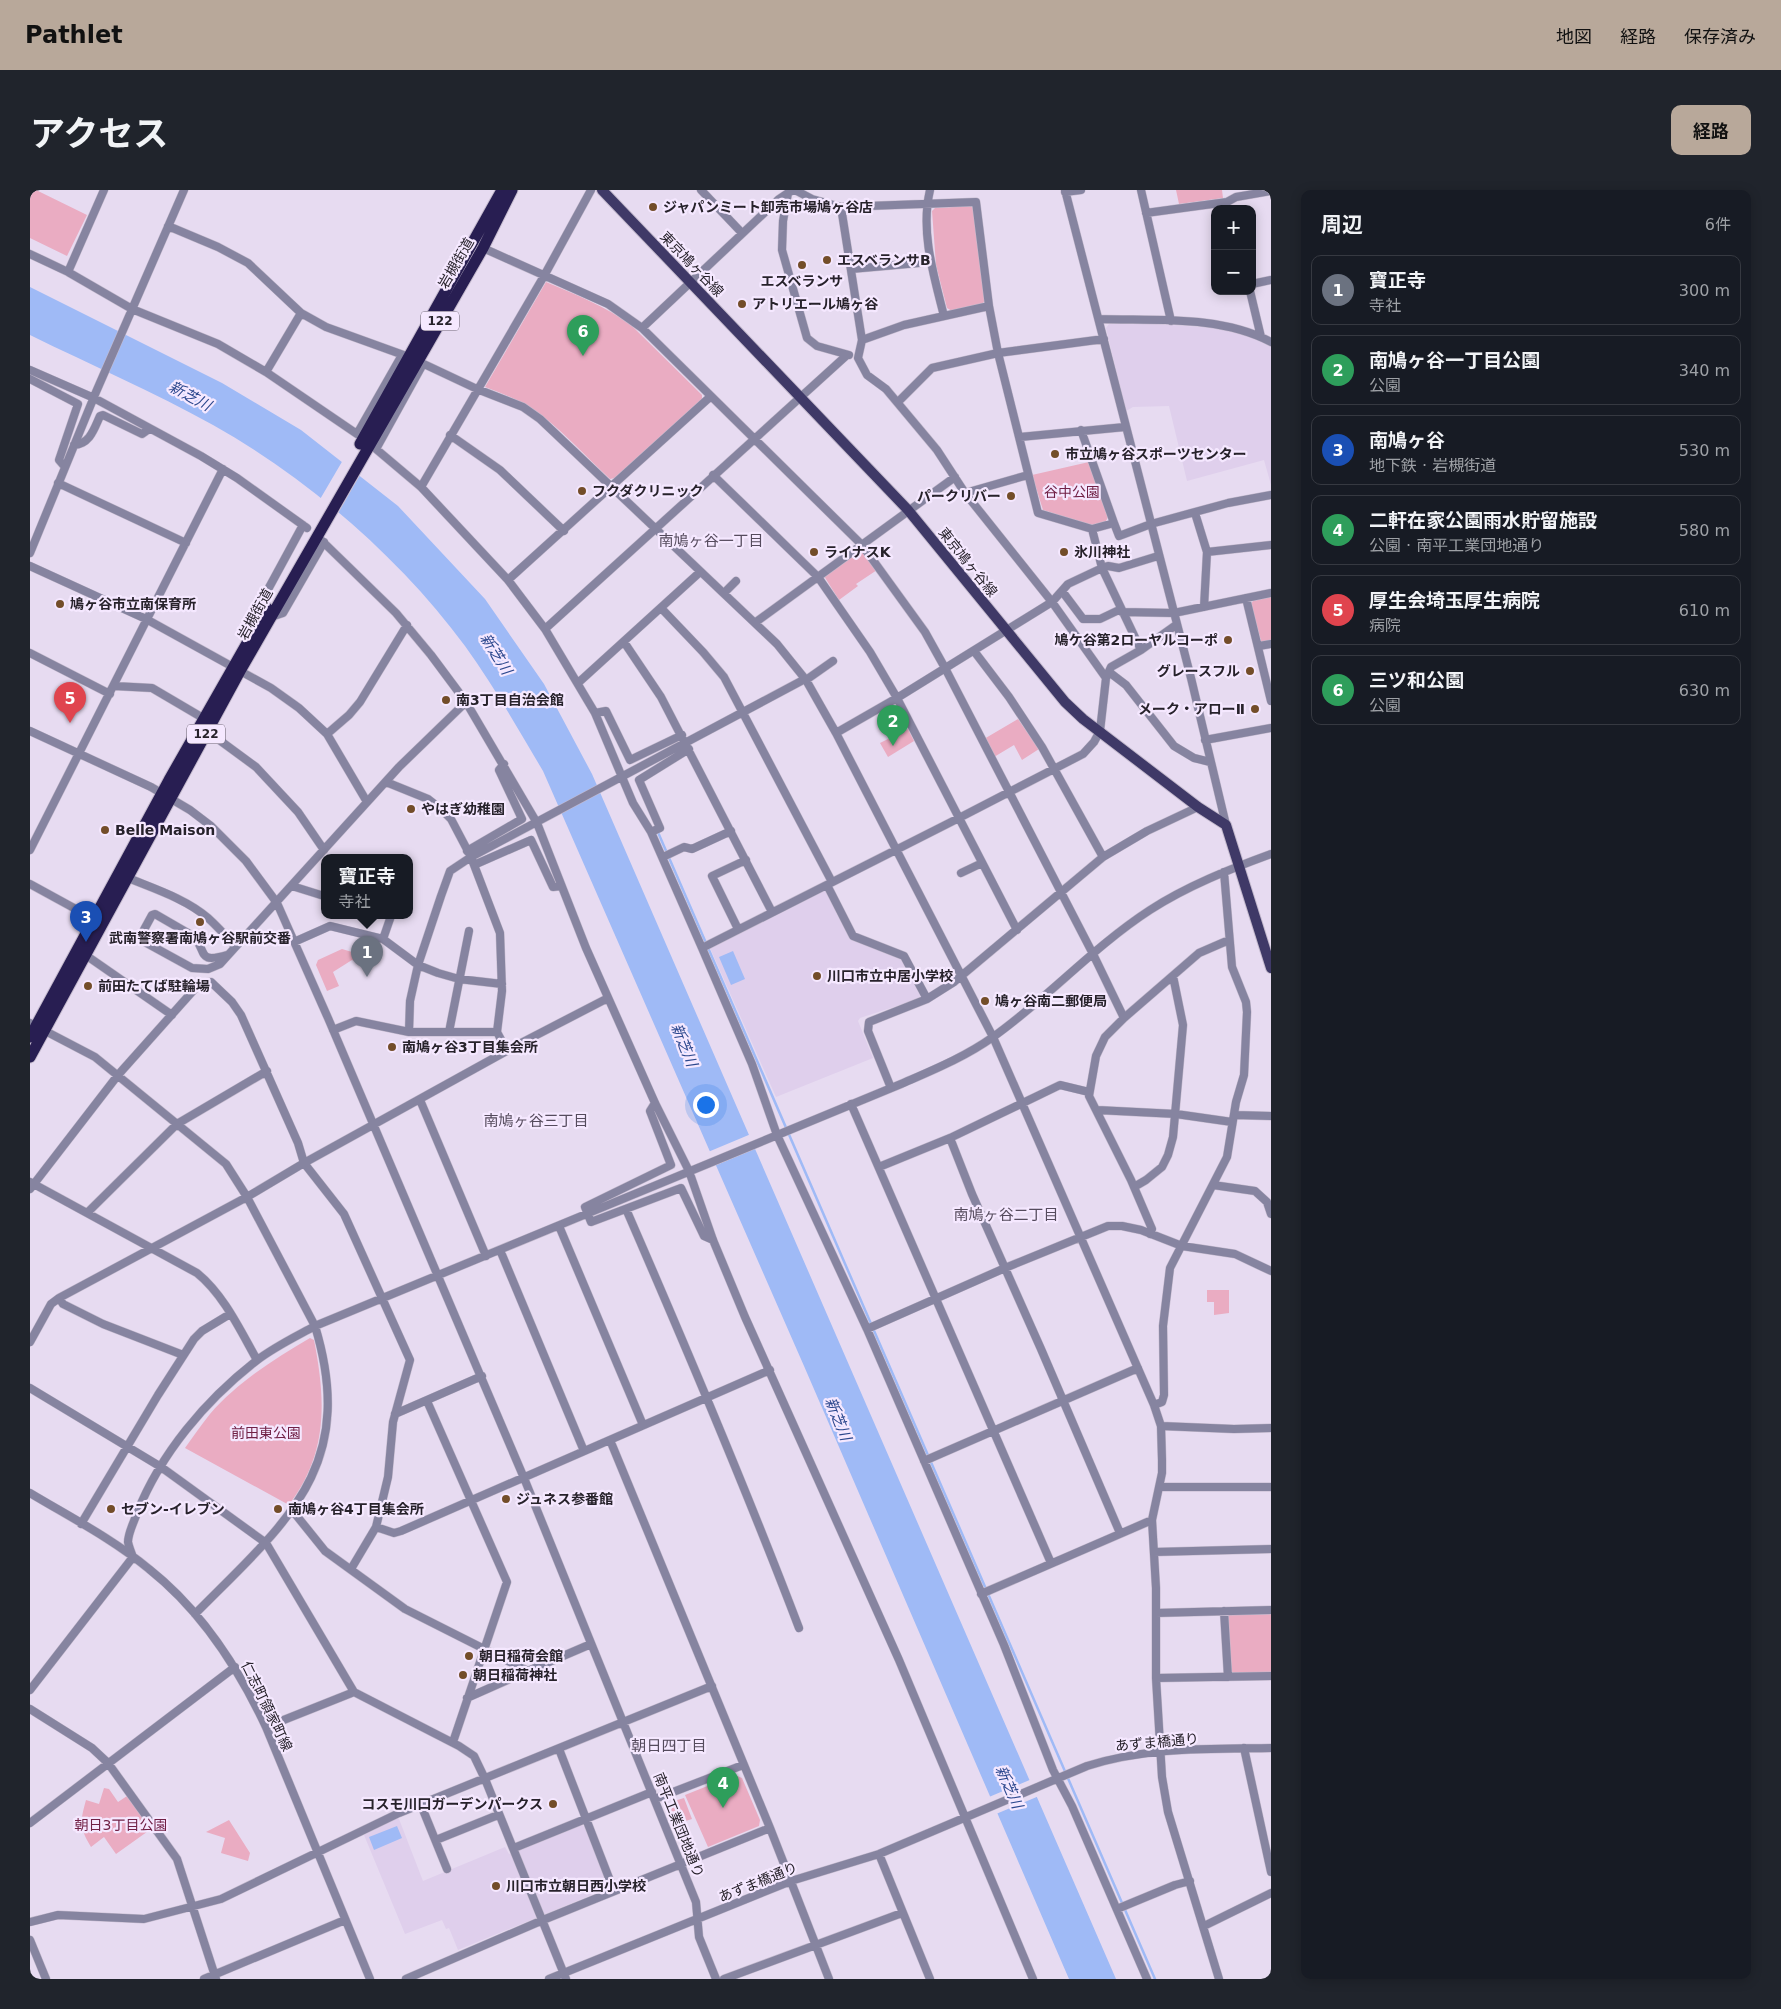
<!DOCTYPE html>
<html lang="ja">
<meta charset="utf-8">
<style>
body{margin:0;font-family:"DejaVu Sans","Noto Sans JP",sans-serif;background:#20242c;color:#f1f3f6}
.controls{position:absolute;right:15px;top:15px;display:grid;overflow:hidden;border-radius:10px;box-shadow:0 2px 12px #0003}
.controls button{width:45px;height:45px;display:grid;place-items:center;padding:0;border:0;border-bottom:1px solid #363941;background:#171b24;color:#f1f3f6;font:25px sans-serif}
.you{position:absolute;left:675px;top:914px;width:18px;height:18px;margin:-12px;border:4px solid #fff;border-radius:50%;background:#1a73e8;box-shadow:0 0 0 8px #1a73e833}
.badge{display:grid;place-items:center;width:32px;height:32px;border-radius:50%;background:#b8a89a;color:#fff;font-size:16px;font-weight:700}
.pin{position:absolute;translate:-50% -41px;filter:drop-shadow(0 1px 2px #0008)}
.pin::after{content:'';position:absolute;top:26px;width:18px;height:15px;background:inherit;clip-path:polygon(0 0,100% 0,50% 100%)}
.popup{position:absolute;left:291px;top:664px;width:92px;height:65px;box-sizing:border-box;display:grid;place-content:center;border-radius:10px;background:#171b24;filter:drop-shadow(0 1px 4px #0005);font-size:16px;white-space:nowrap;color:#9ea1a6}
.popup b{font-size:19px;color:#f1f3f6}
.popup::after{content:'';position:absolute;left:50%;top:100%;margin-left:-10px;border:10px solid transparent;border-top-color:#171b24}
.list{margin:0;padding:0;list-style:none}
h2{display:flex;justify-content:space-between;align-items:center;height:65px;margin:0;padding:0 20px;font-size:21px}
h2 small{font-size:16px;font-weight:400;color:#9ea1a6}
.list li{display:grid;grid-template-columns:32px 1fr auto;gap:15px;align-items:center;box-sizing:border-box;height:70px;margin:0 10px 10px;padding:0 10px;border:1px solid #363941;border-radius:10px}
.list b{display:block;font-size:19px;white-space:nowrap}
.list p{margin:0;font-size:16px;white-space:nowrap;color:#9ea1a6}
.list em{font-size:16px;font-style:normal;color:#9ea1a6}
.map{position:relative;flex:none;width:1241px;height:1789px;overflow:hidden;border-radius:10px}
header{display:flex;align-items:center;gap:30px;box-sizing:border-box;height:70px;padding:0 25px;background:#b8a89a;color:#111}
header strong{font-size:24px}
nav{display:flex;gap:28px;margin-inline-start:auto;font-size:18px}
.intro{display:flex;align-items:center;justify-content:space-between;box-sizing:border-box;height:120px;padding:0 30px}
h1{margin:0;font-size:35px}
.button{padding:12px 22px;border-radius:10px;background:#b8a89a;color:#111;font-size:18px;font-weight:700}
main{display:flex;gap:30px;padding:0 30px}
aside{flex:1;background:#171b24;border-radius:10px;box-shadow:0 2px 12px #0003}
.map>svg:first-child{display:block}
.built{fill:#dfcfec}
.green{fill:#eaacc2}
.water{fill:#9fbaf6}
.pier{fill:#e7dbf1}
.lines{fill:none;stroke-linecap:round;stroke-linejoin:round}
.stream{stroke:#9fbaf6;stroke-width:2.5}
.minor-casing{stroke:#c4bacd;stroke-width:9}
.major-casing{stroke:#c4bacd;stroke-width:12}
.highway-casing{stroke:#c4bacd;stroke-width:13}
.minor{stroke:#8684a0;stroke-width:8}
.major{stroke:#3f3967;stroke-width:10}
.highway{stroke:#281e52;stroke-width:11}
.poi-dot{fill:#734d29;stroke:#f5e8ff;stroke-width:2}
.labels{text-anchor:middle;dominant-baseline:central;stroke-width:4.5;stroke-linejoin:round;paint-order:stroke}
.shield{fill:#f5e8ff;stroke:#655d6b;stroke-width:1}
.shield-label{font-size:12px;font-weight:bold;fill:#27222b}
.poi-label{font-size:14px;font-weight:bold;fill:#27222b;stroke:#f5e8ff;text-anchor:start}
.street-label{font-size:14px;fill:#27222b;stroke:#f5e8ff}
.park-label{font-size:14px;fill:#712046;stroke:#f5e8ff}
.water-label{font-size:15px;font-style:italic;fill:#2c488e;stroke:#f5e8ff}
.neighbourhood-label{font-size:15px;fill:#554b5d;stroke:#f5e8ff}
</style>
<header>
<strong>Pathlet</strong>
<nav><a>地図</a><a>経路</a><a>保存済み</a></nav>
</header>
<div class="intro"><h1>アクセス</h1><a class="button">経路</a></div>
<main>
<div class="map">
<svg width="1241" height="1789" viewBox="0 0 1241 1789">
<rect width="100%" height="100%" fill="#e7dbf1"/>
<path class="built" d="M1112,133L1186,138L1228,149L1241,155V295L1234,270L1157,291L1139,216L1103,217L1096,221L1076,138L1079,134Z
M793,700L797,701L822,749L872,768L892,804L891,808L830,828L828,831L843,868L746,907L680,758Z
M367,1628L369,1629L393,1691L475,1657L479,1664L551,1635L556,1637L578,1694L576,1699L428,1760L419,1738L416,1739L412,1730L375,1744L334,1645Z"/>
<path class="green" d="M0,0H6L57,25L37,66L0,48Z
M1146,0H1192L1193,8L1149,14Z
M941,16L943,19L955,110L953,113L922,121L917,118L906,75L902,21L905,18Z
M516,92C546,105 576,116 602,136L672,205V209L585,288L580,289C554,265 530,237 501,218C487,209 471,203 455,197Z
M1059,272L1078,327L1076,331L1062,336L1013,320L1002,285Z
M829,360H832L847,380L826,394L828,396L809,410L794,386Z
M1241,407V451L1233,453L1231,451L1221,414L1223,411Z
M988,529L1009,559L992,570L984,555L964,567L954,549Z
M878,539L884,551L858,567L850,553Z
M340,747L347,750L352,760L349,773L332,769L330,773L322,770L303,782L309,796L297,801L286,775L288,770L312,759L322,762L324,756L337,759Z
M1177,1100H1199V1123L1184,1125V1112H1177Z
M280,1148L284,1150C296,1211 298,1263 259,1315L155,1258C163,1247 171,1235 180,1224C208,1192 244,1169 280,1148Z
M1241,1424V1482L1204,1483L1201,1481L1197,1427L1199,1425Z
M705,1585L712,1588L730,1630L729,1636L678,1657L655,1605Z
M74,1598L79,1599L88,1612L97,1606L121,1639L86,1664L74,1647L61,1657C49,1637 50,1632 56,1610L69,1614Z
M654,1608L662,1629L646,1634L641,1621L644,1611Z
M199,1630L220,1663L218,1671L191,1663L195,1648L176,1642Z"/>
<path class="water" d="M0,97L192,193L271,240L368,316L455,409L514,494L562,584L1086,1789H1039L774,1176L513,581C488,539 464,496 435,456C371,369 278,288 183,235C124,202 61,175 0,145Z
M703,761L715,789L701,795L689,767Z
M367,1636L372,1648L344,1660L339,1647Z"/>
<path class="pier" d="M313,270L331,283L307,325L289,311Z
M721,944L727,958L684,976L678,962Z
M1002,1589L1009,1606L966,1624L959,1607Z"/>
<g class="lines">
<path class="stream" d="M627,640L1125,1789"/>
<g class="minor-casing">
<path id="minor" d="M671,0L712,43
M763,0L758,3L753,31L752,60L777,148L787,156L819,165
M765,0L782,9L811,17L946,12L959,116L968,163L1008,323L1062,339L1072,378L1111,460
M900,0C890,42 904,86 914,126
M1035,0L1161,488L1196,635
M1111,0L1141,131
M1035,2L1051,0
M811,17L832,150L828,168L837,185L856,199L907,260L935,303L1022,412L1076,488
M1116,23L1197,12L1206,7L1241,1
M138,36L188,57L218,73L271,123L296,137L379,167L447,199L493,217L510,229L747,454L776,490L806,543L963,847L1124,1215
M453,58L578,114L612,138L832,355L895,442L915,478L1063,764L1094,828
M0,64L38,82L102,119L188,154L236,182L327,244L372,165
M821,79L900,72
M38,82L74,0
M1222,94L1241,90
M1220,101L1231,147
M1069,129C1125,131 1190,125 1241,152
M612,138L749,9L758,3
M832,150L874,135L959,116
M393,174L346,259L391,297L478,390L515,439L565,523L592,587L603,613L621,642L672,758L722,874L747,945L837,1139L974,1455L1023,1580L1042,1616L1117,1789
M0,180L64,208L171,266L207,288L277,338
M236,182L271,123
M0,189L48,214L29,270L35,277
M868,212L902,178L968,163L1074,149
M1051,240L1084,333
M420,245L470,280L534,341
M990,247L1095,237
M44,255C60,254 64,239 70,226L73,225L112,244L119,239
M683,285L788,387L840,462L867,508L987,740
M28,293L156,353
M391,297L514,86L561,0
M935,303L998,285
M1165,323L1177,362L1174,417
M1062,339L1084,333L1089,346L1121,334L1198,313L1241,305
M290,349L366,423L401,465L436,512L507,633L556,758L625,913L659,981L683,1050L715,1127L869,1470L1003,1789
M1177,362L1241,355
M0,363L66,202L154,0
M0,376L116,429L241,498L269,518L297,544L337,612
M478,390L680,207
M1032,401L1053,429H1070L1091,419
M694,403L706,391
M1216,408L1241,511
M229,416L273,335
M631,418L673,462L694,487L802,692
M1092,422L1144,423L1241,403
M241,427L253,423L294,352
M726,432L925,287
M515,439L817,165
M594,452L631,507L742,722
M1229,456L1241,454
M944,461L979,507L1012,557L1073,667
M0,463L80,504
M1079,482L1096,495L1144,556L1164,568L1180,572
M776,490L803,471
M548,493L670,382
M84,496L122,498L173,528
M565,523L576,521L600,570L652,545
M0,541L121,597L160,620L181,636L216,671L247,713L298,828L494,1288L666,1712L669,1747L686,1789
M177,541L226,577L268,622L294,660
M806,543L867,508L1022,412L1038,394L1072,378L1078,376L1089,378L1128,366
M297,544L319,525L330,512L377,435
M1175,550L1241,538
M356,592L398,609L412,620L421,629L441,667L470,743L472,801L467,842
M621,642L630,638L609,590L659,559
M0,660L193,279
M437,661L492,629L469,580L474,574
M633,667L654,657L662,659L701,641
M444,675L501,650L523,697L531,696
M931,683L952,673
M98,688C125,699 156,709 178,728C188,737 197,747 205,756
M0,694L64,729
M797,695L823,746L874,766L897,809
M262,696L294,706
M708,739L682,686L716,670
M353,749L361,726
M264,752L300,736L353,749L388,775L408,783L429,789L472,794
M672,758L929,628L1053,564L1064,552L1070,541L1076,488L1081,477L1111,460L1146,435
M197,765C166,774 178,761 163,746L125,724L122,725L110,747L111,750L162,778L178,779L190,774L369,577L436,512
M57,766L142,825
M0,833L65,867L196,974L217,1007L285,1136C328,1278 256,1332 165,1424
M303,840L326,831L379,842H467L477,861
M379,842L380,811L388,775L411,706L420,681L441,667L775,489
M419,842L439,741
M861,898L838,841L839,832L897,809L924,792L1073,667L1117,641L1168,617
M390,910L456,1066
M625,913L620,921L641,975L555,1017L561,1032L651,998L674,1046L683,1050
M821,914L1021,1373
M1067,920L1146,924L1202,932
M1204,925L1241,926
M920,948L942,1004L1011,1159L1090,1343
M849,977L920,948L1030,895L1059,902
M0,992L167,1083C194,1105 210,1140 227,1170
M1183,995L1225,1001L1237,1012L1241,1024
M1104,997L1116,990L1132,977L1138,965L1143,947L1153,835L1143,786
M0,999L88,885L170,793L181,792L202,812L211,825L268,953L274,973L314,1024L380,1170L363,1232L358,1287L346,1337L321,1379
M596,1019C656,1157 715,1296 769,1438
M57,1023L147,934L237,881
M529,1036L613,1235
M1120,1044L1122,1039L1101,990L1059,906L1066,866L1075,847L1094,828L1169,763L1199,750
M470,1060L554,1261
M29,1108L33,1114L73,1134L153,1165
M837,1139L975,1078L1078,1036H1092L1111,1040L1152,1056L1205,1064L1241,1081
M0,1152L21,1114L29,1108L217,1007L274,973L493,852L578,808
M0,1198L131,1277L236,1353L324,1502
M397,1211L477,1392L423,1552
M365,1224L452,1186
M1131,1236L1204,1239L1241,1238
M580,1250L740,1638L799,1789
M894,1271L1108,1178
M1129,1297H1241
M0,1303C40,1327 83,1349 119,1379C172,1421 208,1477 236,1537L340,1789
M262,1320L295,1361L375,1419L498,1481L561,1454
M51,1334L128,1205L164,1149L172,1141L200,1124
M346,1337L364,1343L371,1341L740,1180
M1124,1362L1241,1359
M951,1404L1122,1330
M1194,1421L1198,1487
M1126,1423L1241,1420
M1126,1488L1241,1486
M0,1500L103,1367C101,1362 99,1357 98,1352C98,1343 104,1332 107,1323C131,1263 175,1211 226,1171C244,1157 265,1147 285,1136L871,894C903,880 935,867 963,847C1018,808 1063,757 1120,720C1157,696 1200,679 1241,664
M437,1508L498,1481
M0,1519L62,1558L78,1573L147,1669L186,1789
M236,1537L324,1502L429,1556L444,1566L455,1589L536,1789
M1214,1558L1241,1682
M529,1559L584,1701
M625,1609L713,1575
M391,1615L417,1679
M0,1633L205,1477
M406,1650L468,1625
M484,1658L622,1602
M849,1664L900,1789
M1087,1719L1145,1695L1160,1691
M0,1732L28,1725L114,1729L191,1709L369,1623L682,1496
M1174,1736L1241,1703
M0,1750L16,1789
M174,1789L315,1730
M376,1789L513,1730L740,1638
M519,1789L761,1691L849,1664L1057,1576C1116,1557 1179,1559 1241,1558
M694,1789L872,1723
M1189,1789L1138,1622L1132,1587L1126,1488V1398L1122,1330L1132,1283V1270L1131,1236L1124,1215L1132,1212L1134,1205L1133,1136L1140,1078L1197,967L1206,912L1214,885L1217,822L1216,812L1202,777L1194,682"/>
</g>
<g class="major-casing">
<path id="major" d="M572,0L878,320L1035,512L1053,529L1168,617L1196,635L1241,778"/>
</g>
<g class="highway-casing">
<path id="highway" d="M330,254L472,0
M0,847L139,590L237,418
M0,867L210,481L453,58L482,0"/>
</g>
<use href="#minor" class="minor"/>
<use href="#major" class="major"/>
<use href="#highway" class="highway"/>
</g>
<g class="poi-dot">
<circle cx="623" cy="17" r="5"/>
<circle cx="797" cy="70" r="5"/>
<circle cx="772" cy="75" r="5"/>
<circle cx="712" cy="114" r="5"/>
<circle cx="1025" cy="264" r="5"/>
<circle cx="552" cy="301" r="5"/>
<circle cx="981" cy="306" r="5"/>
<circle cx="784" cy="362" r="5"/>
<circle cx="1034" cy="362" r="5"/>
<circle cx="30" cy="414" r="5"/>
<circle cx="1198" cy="450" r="5"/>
<circle cx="1220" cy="481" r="5"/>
<circle cx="416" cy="510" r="5"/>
<circle cx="1225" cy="519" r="5"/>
<circle cx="381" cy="619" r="5"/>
<circle cx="75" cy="640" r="5"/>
<circle cx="170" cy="732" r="5"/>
<circle cx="787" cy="786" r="5"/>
<circle cx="58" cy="796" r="5"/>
<circle cx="955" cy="811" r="5"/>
<circle cx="362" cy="857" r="5"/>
<circle cx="476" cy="1309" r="5"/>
<circle cx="81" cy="1319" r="5"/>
<circle cx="248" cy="1319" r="5"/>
<circle cx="439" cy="1466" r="5"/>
<circle cx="433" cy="1485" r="5"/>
<circle cx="523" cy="1614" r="5"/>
<circle cx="466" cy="1696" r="5"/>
</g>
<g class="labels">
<g class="shield">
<rect x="391" y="121.5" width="38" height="19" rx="4"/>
<rect x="157" y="534.5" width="38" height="19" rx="4"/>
</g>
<g class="shield-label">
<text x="410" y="131">122</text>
<text x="176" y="544">122</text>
</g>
<g class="poi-label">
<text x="633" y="17">ジャパンミート卸売市場鳩ヶ谷店</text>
<text x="807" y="70">エスベランサB</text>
<text x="772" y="91" text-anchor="middle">エスベランサ</text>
<text x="722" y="114">アトリエール鳩ヶ谷</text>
<text x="1035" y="264">市立鳩ヶ谷スポーツセンター</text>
<text x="562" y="301">フクダクリニック</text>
<text x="971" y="306" text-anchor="end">パークリバー</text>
<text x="794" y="362">ライナスK</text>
<text x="1044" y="362">氷川神社</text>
<text x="40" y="414">鳩ヶ谷市立南保育所</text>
<text x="1188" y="450" text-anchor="end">鳩ケ谷第2ローヤルコーポ</text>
<text x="1210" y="481" text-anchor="end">グレースフル</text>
<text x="426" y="510">南3丁目自治会館</text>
<text x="1215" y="519" text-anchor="end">メーク・アローⅡ</text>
<text x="391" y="619">やはぎ幼稚園</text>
<text x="85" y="640">Belle Maison</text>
<text x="170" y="748" text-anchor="middle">武南警察署南鳩ヶ谷駅前交番</text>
<text x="797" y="786">川口市立中居小学校</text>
<text x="68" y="796">前田たてば駐輪場</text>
<text x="965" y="811">鳩ヶ谷南二郵便局</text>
<text x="372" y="857">南鳩ヶ谷3丁目集会所</text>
<text x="486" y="1309">ジュネス参番館</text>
<text x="91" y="1319">セブン-イレブン</text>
<text x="258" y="1319">南鳩ヶ谷4丁目集会所</text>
<text x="449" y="1466">朝日稲荷会館</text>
<text x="443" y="1485">朝日稲荷神社</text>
<text x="513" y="1614" text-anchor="end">コスモ川口ガーデンパークス</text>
<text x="476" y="1696">川口市立朝日西小学校</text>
</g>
<g class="street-label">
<text transform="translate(426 73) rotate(-60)">岩槻街道</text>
<text transform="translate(662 74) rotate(46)">東京鳩ヶ谷線</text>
<text transform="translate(938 372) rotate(51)">東京鳩ヶ谷線</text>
<text transform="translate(225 424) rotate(-61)">岩槻街道</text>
<text transform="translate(237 1516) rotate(64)">仁志町領家町線</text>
<text transform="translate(1127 1552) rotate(-5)">あずま橋通り</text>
<text transform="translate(649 1635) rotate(68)">南平工業団地通り</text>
<text transform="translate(728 1692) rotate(-22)">あずま橋通り</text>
</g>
<g class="park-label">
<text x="1042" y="302">谷中公園</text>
<text x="236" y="1243">前田東公園</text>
<text x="91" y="1635">朝日3丁目公園</text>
</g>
<g class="water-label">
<text transform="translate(160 206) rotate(28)">新芝川</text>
<text transform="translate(466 464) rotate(58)">新芝川</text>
<text transform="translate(654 855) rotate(68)">新芝川</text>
<text transform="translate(808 1229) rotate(68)">新芝川</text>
<text transform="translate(979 1597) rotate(66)">新芝川</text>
</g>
<g class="neighbourhood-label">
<text x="681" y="351">南鳩ヶ谷一丁目</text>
<text x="506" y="931">南鳩ヶ谷三丁目</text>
<text x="976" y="1025">南鳩ヶ谷二丁目</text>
<text x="639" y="1556">朝日四丁目</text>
</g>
</g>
</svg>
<div class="controls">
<button>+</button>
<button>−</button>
</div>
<div class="you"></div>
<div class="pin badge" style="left:337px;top:787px;background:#6b7280">1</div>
<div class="popup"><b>寶正寺</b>寺社</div>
<div class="pin badge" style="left:863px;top:556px;background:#2e9e5b">2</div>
<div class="pin badge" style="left:56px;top:752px;background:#1a4fb4">3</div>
<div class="pin badge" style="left:693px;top:1618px;background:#2e9e5b">4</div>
<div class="pin badge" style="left:40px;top:533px;background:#e0444e">5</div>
<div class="pin badge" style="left:553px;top:166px;background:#2e9e5b">6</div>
</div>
<aside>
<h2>周辺<small>6件</small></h2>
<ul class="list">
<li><span class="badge" style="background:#6b7280">1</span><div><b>寶正寺</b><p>寺社</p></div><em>300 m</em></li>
<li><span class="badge" style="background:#2e9e5b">2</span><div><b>南鳩ヶ谷一丁目公園</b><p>公園</p></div><em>340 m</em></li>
<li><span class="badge" style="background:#1a4fb4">3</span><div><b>南鳩ヶ谷</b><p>地下鉄 · 岩槻街道</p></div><em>530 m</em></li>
<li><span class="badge" style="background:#2e9e5b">4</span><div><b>二軒在家公園雨水貯留施設</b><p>公園 · 南平工業団地通り</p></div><em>580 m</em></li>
<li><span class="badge" style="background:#e0444e">5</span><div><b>厚生会埼玉厚生病院</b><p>病院</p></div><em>610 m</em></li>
<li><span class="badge" style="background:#2e9e5b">6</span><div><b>三ツ和公園</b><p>公園</p></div><em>630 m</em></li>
</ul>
</aside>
</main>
